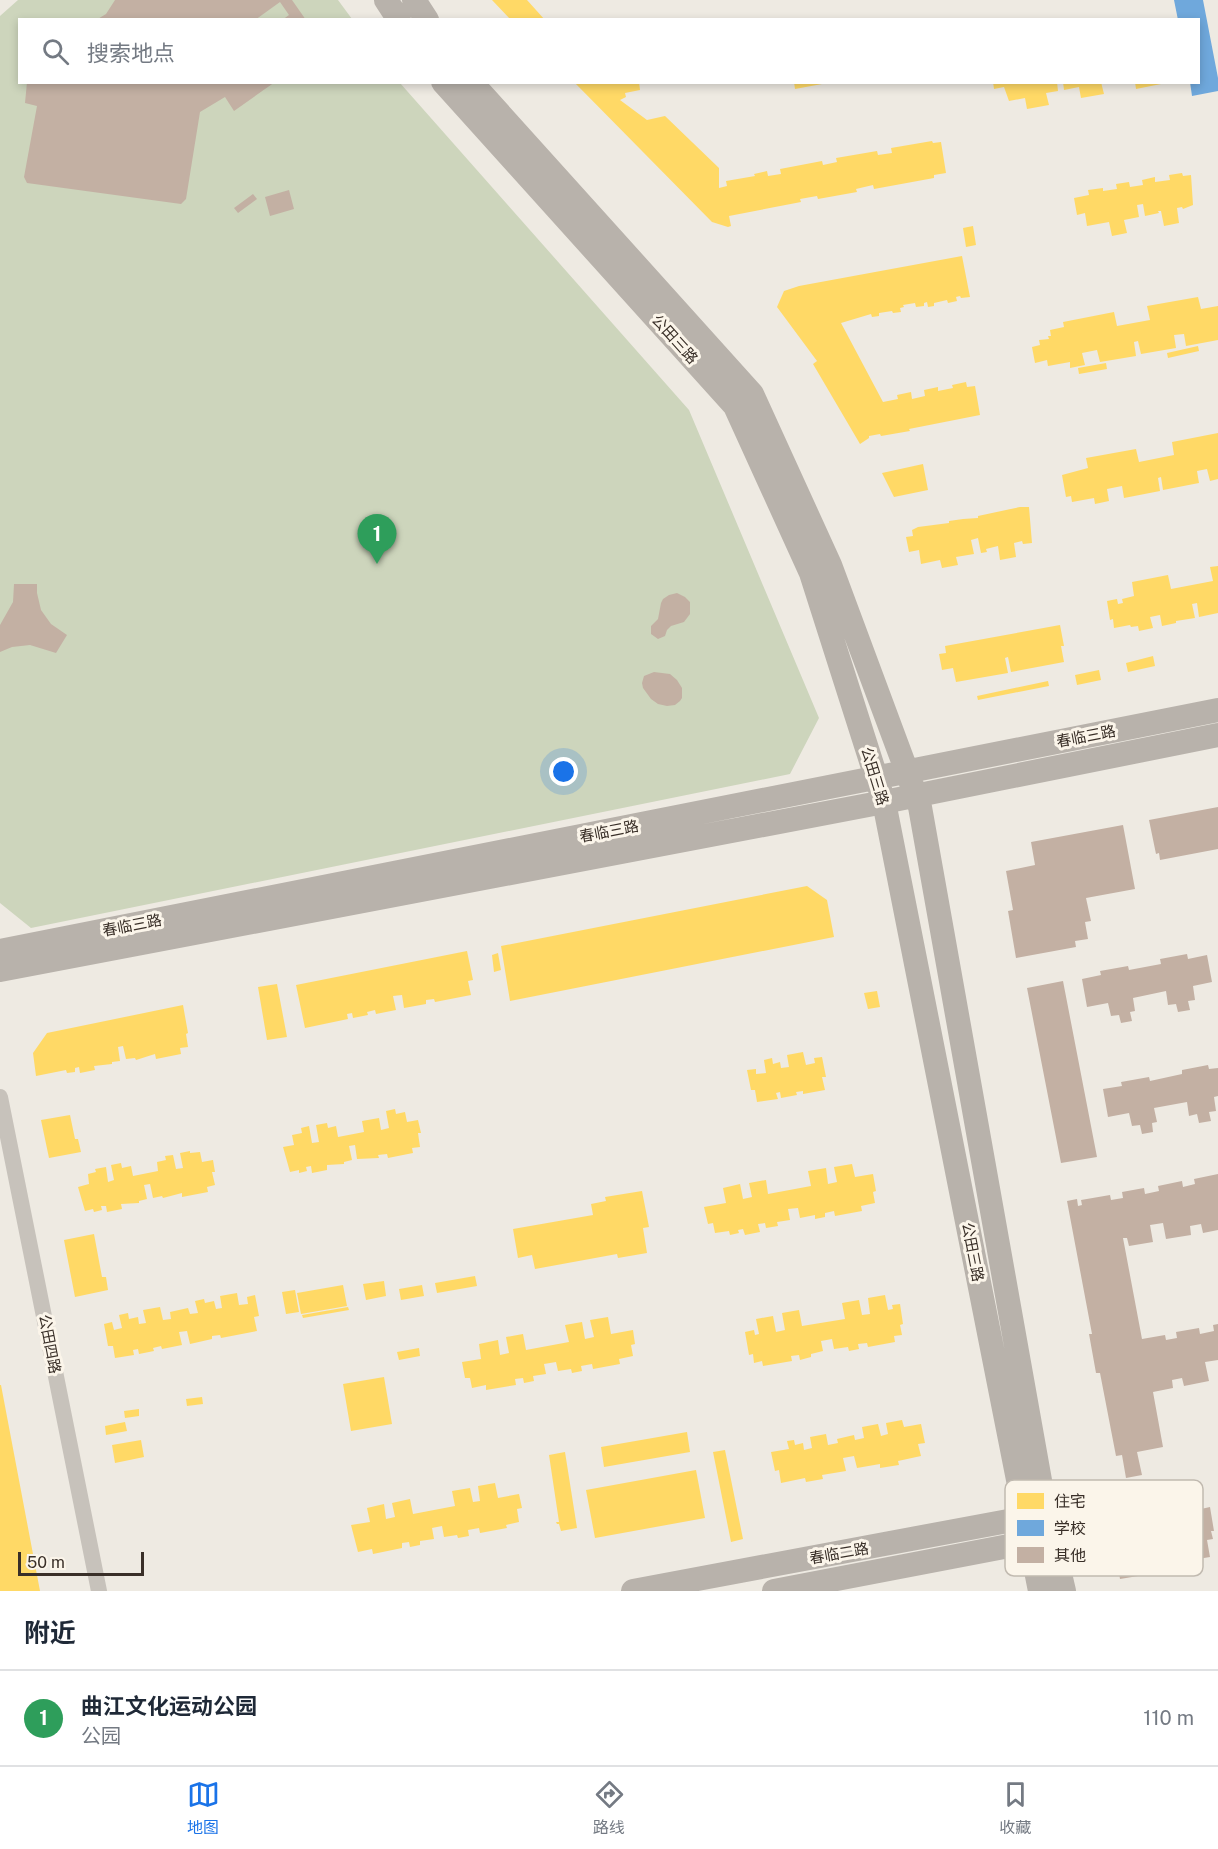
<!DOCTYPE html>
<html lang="zh">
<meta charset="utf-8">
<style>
body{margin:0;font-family:"Public Sans","Noto Sans SC",sans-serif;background:#f6f6f7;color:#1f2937}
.scale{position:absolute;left:18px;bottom:15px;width:126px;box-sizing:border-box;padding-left:6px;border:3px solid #392f28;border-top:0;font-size:16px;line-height:21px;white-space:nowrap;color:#392f28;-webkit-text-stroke:4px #fbf5ea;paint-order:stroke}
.you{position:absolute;left:564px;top:772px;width:21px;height:21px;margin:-15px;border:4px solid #fff;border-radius:50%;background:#1a73e8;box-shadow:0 0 0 9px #1a73e833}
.badge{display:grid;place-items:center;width:39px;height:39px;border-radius:50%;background:#1a73e8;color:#fff;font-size:20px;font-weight:700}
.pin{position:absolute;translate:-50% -50px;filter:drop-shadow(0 2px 3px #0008)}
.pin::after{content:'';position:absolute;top:32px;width:21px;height:18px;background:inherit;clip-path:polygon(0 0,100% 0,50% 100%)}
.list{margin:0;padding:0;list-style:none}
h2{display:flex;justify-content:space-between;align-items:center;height:78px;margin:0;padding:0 24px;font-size:26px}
h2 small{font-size:20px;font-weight:400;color:#747a83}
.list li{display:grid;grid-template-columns:39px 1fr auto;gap:18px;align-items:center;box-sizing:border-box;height:96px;padding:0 24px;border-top:2px solid #e0e1e3}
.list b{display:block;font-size:22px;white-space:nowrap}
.list p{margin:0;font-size:20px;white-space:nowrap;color:#747a83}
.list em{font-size:20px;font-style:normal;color:#747a83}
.icon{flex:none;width:33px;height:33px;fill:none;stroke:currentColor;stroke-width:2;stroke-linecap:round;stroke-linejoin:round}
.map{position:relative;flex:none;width:1218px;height:1591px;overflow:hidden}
.search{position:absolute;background:#fff;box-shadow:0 3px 9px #0003;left:18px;right:18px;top:18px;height:66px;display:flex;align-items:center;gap:15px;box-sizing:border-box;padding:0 21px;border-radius:0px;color:#747a83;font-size:22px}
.sheet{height:174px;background:#fff}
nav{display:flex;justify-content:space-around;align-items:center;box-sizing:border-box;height:84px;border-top:2px solid #e0e1e3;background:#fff;font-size:16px;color:#747a83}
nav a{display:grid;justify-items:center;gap:3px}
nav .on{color:#1a73e8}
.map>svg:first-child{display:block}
.green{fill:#cdd5bc}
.homes{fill:#ffd966}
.schools{fill:#6fa8dc}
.building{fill:#c3b0a3}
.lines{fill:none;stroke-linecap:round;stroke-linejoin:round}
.street{stroke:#c7c2bb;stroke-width:16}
.secondary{stroke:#b8b2ab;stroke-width:24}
.labels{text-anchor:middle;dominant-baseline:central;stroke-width:6;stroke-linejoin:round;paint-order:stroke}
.street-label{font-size:15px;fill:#392f28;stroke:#fbf5ea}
.key{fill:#fbf5ea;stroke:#c1bab0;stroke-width:1.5}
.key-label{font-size:16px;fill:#392f28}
</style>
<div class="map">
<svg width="1218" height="1591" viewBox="0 0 1218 1591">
<rect width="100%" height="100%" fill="#eeeae2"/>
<path class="green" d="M18,0H338L352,19L20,20V82L400,83L689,410L819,718L790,774L31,928L0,903V16Z"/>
<path class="homes" d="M492,0H527L545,20H511Z
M574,82H639L640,90L625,93L626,97L620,100L647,120L665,116L719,168V188L727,186L726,181L755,176L754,174L767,171L768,176L781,174L780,169L822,161L823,165L837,162L836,158L877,151L878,155L892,153L891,148L932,141L933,143L941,142L946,173L934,175V178L874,189L873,185L856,189L857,192L818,199L817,196L800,199L801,202L729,216L731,226L728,227L712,222Z
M794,82H821L822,84L795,89Z
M993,82H1057L1058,91L1046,93L1049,105L1027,109L1025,98L1009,101L1004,87L994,89Z
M1063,82H1101L1104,94L1081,98L1079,87L1064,90Z
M1135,82H1161V84L1136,89Z
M1182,173L1183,176L1191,175L1193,205L1183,209L1182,207L1177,208L1179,223L1164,226L1161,211H1158L1159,213L1145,216L1143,204L1137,205L1139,217L1124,220L1127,233L1112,236L1109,222L1087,226L1085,213L1077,215L1074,198L1089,195L1088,190L1103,188V191L1117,189L1116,184L1129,182L1130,187L1143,185L1142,180L1155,177V182L1170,180L1169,175Z
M973,226L976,245L966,247L963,228Z
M962,256L970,297L961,298L960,296L956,297L957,301L948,303L947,300L934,303V306L928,307L927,302L924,303V306L916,307L915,303L903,305L904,307L900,308L901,312L893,313L892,311L879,313V316L872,317L871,314L841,323L883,402L898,399L897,395L911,392L912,399L925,396L924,390L938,387V391L953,388L952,385L966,382L967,387L975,386L980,415L909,429L910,431L881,436L880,434L869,436V438L860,444L813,364L817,361L777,307L784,291L799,286Z
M1198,297L1201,309L1218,306V340L1186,346L1184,334L1174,335L1176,348L1141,354L1138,341L1134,342L1136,356L1100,362L1097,350L1082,353L1085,365L1070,368V362L1048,366L1047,360L1035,363L1032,347L1040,345L1039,340L1049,339L1048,336H1051L1050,330L1064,327L1063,322L1114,312L1117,326L1150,320L1147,306Z
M1198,346L1199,351L1168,358L1167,353Z
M1106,363L1107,369L1079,374L1078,368Z
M1218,433V479L1210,481L1207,469L1197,471L1199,483L1163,490L1161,477L1158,478L1160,491L1124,498L1122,486L1107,489L1109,501L1095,504L1094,498L1072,502L1071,496L1066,497L1062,475L1088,468L1086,458L1136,449L1139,462L1174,455L1172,442Z
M923,464L928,490L894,497L882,473Z
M1020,507H1029L1032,543L1023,544L1022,541L1014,543L1016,557L1000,560L998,546L986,549L987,552L981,553L978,538L971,540L974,554L956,557L958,565L942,568L940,560L921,564L919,550L909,552L906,537L913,536L912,530L918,527L949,523V521L963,519L978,518V516Z
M1218,566V613L1199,617L1197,603L1192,604L1195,618L1176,621V623L1162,626L1160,615L1150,617L1153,628L1139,631L1138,626L1131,627L1130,625L1114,628L1113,619L1110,620L1107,601L1117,599L1118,604L1123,603L1122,599L1134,596L1132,582L1168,575L1171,589L1213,581L1210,567Z
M1060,625L1064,646H1061L1064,662L1011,672L1008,657L1005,658L1008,673L956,682L953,668L942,670L939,654L946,653L945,646Z
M1153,656L1155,666L1128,672L1126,663Z
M1099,670L1101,680L1077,685L1075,675Z
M1048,681L1049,686L978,700L977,696Z
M807,886L827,900L834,937L510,1001L501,946Z
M467,951L473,980L468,981L471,995L435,1002L434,999L426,1000V1004L404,1008L402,995L393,996L396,1010L376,1014L375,1010L367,1012L368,1015L353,1018L352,1013L347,1014L348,1019L305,1028L296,985Z
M498,953L501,970L494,972L492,955Z
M277,984L287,1037L267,1040L258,987Z
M877,991L880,1007L868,1009L864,993Z
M183,1005L188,1033L186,1034L188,1047L180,1048L181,1054L156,1059L155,1054L136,1060L135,1058L126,1059L123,1046L118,1047L120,1061L112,1062V1064L94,1066L95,1070L80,1073L79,1067L75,1068V1072L67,1073L66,1070L36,1076L33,1053L47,1033Z
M803,1052L806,1065L815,1063L814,1058L822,1057L826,1077H822L825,1090L803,1094V1091L796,1092L797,1095L781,1098L780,1092L776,1093L778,1099L757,1102L755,1090H751L747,1070L756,1069V1074L766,1073L764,1060L772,1058L773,1064L780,1062L781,1068L789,1067L787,1055Z
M395,1109L396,1114L405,1112L407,1122L418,1120L421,1133H418L420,1147L412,1148L413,1153L388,1158L387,1154L378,1155L379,1158L357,1159L355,1145L349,1146L352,1160L344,1162V1164L327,1165V1170L312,1173L311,1166L306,1167L307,1171L299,1173V1170L290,1172L283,1147L294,1145L292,1135L302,1133L301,1128L309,1126L312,1143L319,1142L316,1125L327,1123L328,1128L336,1126L338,1137L364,1132L362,1121L379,1118L381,1130L389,1128L386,1111Z
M70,1115L75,1139H78L81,1152L49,1158L41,1120Z
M190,1151V1153L200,1152L202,1162L213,1160L215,1172H212L215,1185L207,1187L208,1192L182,1197V1193L163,1198L162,1196L153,1198L150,1184L144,1185L147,1199L139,1201V1203L121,1204L122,1209L107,1212L106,1206H101L102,1210L94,1212L93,1209L85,1211L78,1187L89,1184L88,1174L96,1172L95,1169L106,1167L108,1182L114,1180L111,1165L121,1163L122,1168L131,1166L133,1176L158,1171L157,1162L166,1160L165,1156L173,1155L176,1169L183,1168L180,1153Z
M852,1164L855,1177L873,1174L876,1191L873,1192L875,1203L861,1206L862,1211L835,1216L834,1211L825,1213V1217L815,1219V1215L800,1218L798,1208L788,1209L790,1220L777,1222L778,1226L766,1228L765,1223L758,1224L760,1232L745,1235L743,1229L738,1230L739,1233L730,1235L729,1231L715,1233L713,1223L708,1224L704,1207L726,1203L723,1188L740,1184L743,1199L752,1197L749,1183L766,1180L768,1194L811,1186L808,1171L826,1168L828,1184L837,1182L834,1167Z
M642,1191L649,1227L643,1228L647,1253L618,1258L617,1254L535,1269L532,1255L518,1258L513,1229L593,1215L591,1204L606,1201L605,1197Z
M94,1234L102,1277H106L108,1290L75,1297L64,1240Z
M475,1276L477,1286L437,1293L435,1283Z
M384,1281L386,1296L366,1300L363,1284Z
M343,1285L347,1306L301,1314L297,1293Z
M422,1285L424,1296L401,1300L399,1289Z
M295,1290L299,1312L286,1314L282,1292Z
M237,1293L239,1305L248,1304L247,1297L255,1295L259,1316L254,1317L257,1331L221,1338L220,1335L212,1336V1339L190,1344L187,1331L179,1332L182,1345L162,1349L161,1346L153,1348L154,1351L139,1354L138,1349L133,1350L134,1355L115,1358L113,1346H108L104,1324L112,1322L114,1330L122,1328L119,1315L128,1313L129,1319L138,1317L139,1324L146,1323L143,1310L160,1307L163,1320L171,1319L170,1312L188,1308L190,1314L198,1313L195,1301L204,1299L205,1303L214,1301L216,1309L222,1308L220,1296Z
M885,1295L888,1310L893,1309L892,1305L900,1304L903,1324L900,1325L902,1335L894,1336L895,1342L868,1347L867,1343L858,1344L859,1349L849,1351L848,1347L834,1349L832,1339L821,1341L823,1351L811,1354V1357L800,1360L799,1355L791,1356L792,1361L763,1366L762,1361L754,1363L753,1354L749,1355L745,1332L754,1330L755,1335L759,1334L756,1319L773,1316L776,1332L785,1330L782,1313L799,1310L802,1326L845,1319L842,1303L859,1300L862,1315L870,1314L868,1298Z
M348,1307L349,1310L303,1318L302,1315Z
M608,1317L611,1334L633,1330L635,1344L631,1345L633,1356L619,1359L620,1364L593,1369L592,1364L581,1366L582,1371L572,1373L571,1369L558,1371L556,1362L544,1364L546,1374L533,1376L534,1381L524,1383L523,1378L515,1379L516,1385L486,1390V1385L472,1388L470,1378H465L462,1362L481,1359L479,1344L498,1340L500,1355L509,1353L506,1337L523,1334L526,1350L569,1342L565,1325L582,1322L585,1339L594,1337L590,1320Z
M419,1348L420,1356L399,1360L397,1352Z
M384,1377L392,1424L351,1431L343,1384Z
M0,1385H1L40,1591H0Z
M202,1397L203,1404L187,1406L186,1399Z
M139,1409V1416L125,1418L124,1411Z
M902,1420L904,1427L921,1424L925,1443L918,1444L921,1456L898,1461L899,1465L880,1468V1464L857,1468L854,1456L843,1458L846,1471L822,1475L823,1479L806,1482L805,1478L781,1483L779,1470L775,1471L771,1452L789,1449L787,1441L794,1440L795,1445L803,1443L804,1450L812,1448L810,1437L826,1434L828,1445L838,1443L837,1439L854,1435L855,1440L864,1438L862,1427L878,1424L881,1436L888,1434L886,1423Z
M125,1422L127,1431L106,1435L105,1426Z
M687,1432L690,1452L604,1467L601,1447Z
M141,1440L144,1457L115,1463L112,1445Z
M725,1450L743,1539L731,1542L713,1452Z
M565,1452L577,1528L561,1531L559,1524H557L556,1522H559L549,1455Z
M696,1470L705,1518L595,1538L586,1490Z
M495,1483L498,1498L519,1494L522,1508L517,1509L519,1522L506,1525L507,1528L480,1533L479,1528L468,1530L469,1536L458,1538L457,1535L444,1537L442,1526L432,1528L434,1539L420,1541V1545L410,1547L409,1542L402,1543V1548L373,1554L372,1549L358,1552L351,1525L370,1522L367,1508L384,1504L386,1519L395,1517L392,1503L410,1499L413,1514L455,1506L452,1491L470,1488L473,1502L480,1501L478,1486Z"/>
<path class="schools" d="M1174,0H1203L1218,78V91L1192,96L1190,82H1198V20H1178Z"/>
<path class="building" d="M115,0H292L306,20H282L289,15L280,2L255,20H96L106,14Z
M27,82H275L234,111L225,97L200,112L186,199L181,204L27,183L24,177L37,106L25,103Z
M289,190L294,209L270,216L265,197Z
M253,194L257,199L238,213L234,208Z
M14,584H37V593L41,610L51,624L67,635L56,653L30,645L12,647L0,652V625L13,602Z
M677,593L685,597L690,602V614L684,622L671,626L667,630L665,636L658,639L651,634V626L658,619L661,603L663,599L669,595Z
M654,672L670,674L677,680L682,688V698L680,701L675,705L667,706L658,704L651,699L643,688L642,683L644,676Z
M1218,807V849L1160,860L1159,853L1156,854L1149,820Z
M1123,825L1135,889L1086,898L1091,921L1085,922L1088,939L1075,941L1076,947L1016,958L1008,911L1013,910L1006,871L1035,865L1031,842Z
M1187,954L1188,959L1207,955L1212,982L1193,986L1195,1000L1188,1001L1190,1010L1178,1012L1176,1004L1168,1005L1166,991L1133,998L1135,1011L1130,1012L1132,1021L1121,1023L1119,1015L1111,1016L1108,1003L1087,1007L1082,979L1101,975L1100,971L1128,966L1129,970L1161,964L1160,959Z
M1063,981L1097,1157L1061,1163L1027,988Z
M1208,1065L1209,1069L1218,1068V1096L1214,1097L1216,1111L1209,1112L1211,1121L1199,1123L1197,1114L1189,1116L1187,1102L1154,1108L1157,1122L1152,1123L1153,1132L1142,1134L1140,1125L1132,1126L1129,1113L1108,1117L1103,1089L1122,1086L1121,1082L1149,1077L1150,1081L1182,1074V1070Z
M1218,1174V1230L1203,1233L1201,1224L1190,1226L1191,1235L1166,1239L1163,1223L1150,1225L1153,1242L1129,1246L1127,1238H1123L1142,1339L1165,1335L1166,1340L1177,1338L1176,1332L1199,1328L1200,1334L1214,1331L1213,1325L1218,1324V1360L1205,1362L1209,1381L1184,1386L1182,1378L1172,1380L1173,1388L1153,1392L1163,1447L1137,1452L1142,1475L1126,1478L1122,1455L1116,1456L1100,1373H1096L1089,1334H1092L1067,1201L1077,1199L1078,1206L1082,1205L1081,1200L1110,1195L1111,1200L1123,1198L1122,1192L1144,1188L1145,1194L1159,1191L1158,1186L1182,1181L1183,1187L1195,1184L1194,1179Z
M1200,1505L1201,1509L1210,1507L1214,1531H1211L1213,1539L1207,1540L1210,1557L1186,1561L1185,1552L1172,1554L1174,1562L1150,1566L1147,1552L1141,1553L1140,1545L1136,1546L1132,1520L1142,1518V1515L1165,1511L1166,1515L1179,1513L1178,1508Z
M1129,1521L1138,1576L1120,1579L1111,1523Z"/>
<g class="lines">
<path class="street" d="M0,1097L99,1591"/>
<path class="secondary" d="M386,0L399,20
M414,0L427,20
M443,82L735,406L811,573L884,802L1040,1591
M471,82L752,394L830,565L920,807L1046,1514L1064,1591
M0,951L1218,710
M0,970L884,802L1218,735
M633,1591L1040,1515
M774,1591L1045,1539"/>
</g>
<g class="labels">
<g class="street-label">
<text transform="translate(675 339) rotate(48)">公田三路</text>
<text transform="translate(1086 736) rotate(-11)">春临三路</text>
<text transform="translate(875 776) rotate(73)">公田三路</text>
<text transform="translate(609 831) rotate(-11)">春临三路</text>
<text transform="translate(132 925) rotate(-11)">春临三路</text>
<text transform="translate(973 1252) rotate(79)">公田三路</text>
<text transform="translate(50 1344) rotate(79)">公田四路</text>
<text transform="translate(839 1553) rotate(-10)">春临二路</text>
</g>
</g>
<rect x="1005" y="1480" width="198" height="96" rx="9" class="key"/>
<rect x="1017" y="1493" width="27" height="16" fill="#ffd966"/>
<rect x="1017" y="1520" width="27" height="16" fill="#6fa8dc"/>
<rect x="1017" y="1547" width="27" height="16" fill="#c3b0a3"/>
<g class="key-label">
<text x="1054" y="1507">住宅</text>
<text x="1054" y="1534">学校</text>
<text x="1054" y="1561">其他</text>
</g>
</svg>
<div class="scale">50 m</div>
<div class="you"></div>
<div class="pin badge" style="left:377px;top:564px;background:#2e9e5b">1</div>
<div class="search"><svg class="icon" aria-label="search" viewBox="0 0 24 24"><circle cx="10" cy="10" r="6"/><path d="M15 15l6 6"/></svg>搜索地点</div>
</div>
<section class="sheet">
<h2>附近<small></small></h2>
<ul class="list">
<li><span class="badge" style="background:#2e9e5b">1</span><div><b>曲江文化运动公园</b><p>公园</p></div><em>110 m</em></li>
</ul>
</section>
<nav>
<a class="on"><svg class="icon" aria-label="map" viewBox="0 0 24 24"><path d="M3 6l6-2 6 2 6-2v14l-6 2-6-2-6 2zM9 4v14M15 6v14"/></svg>地图</a>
<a><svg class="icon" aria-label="directions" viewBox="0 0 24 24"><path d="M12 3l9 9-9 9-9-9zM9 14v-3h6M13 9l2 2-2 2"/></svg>路线</a>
<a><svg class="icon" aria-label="saved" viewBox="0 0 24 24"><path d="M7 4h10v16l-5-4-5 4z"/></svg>收藏</a>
</nav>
